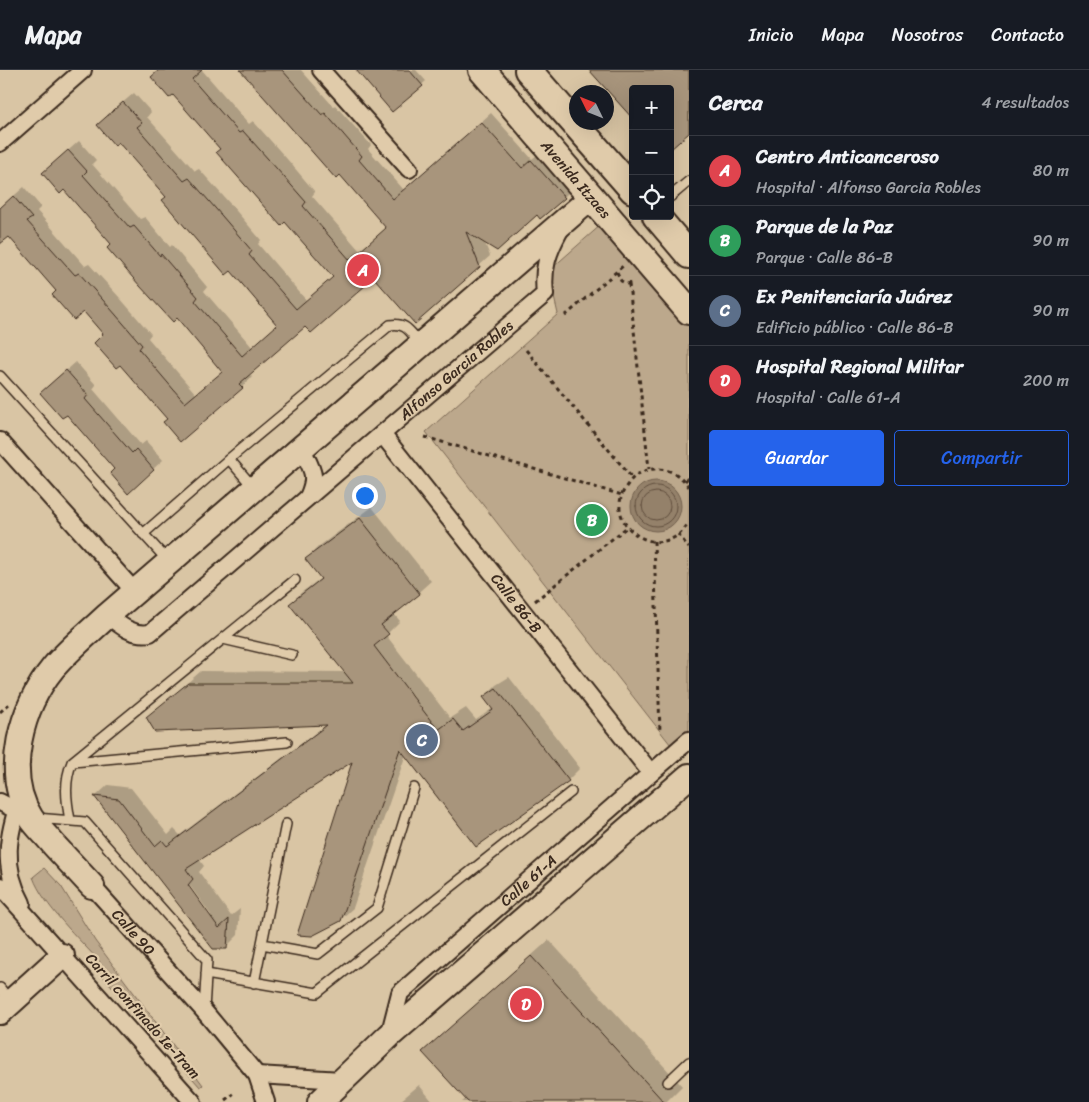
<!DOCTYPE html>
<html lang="es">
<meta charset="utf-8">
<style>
body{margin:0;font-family:Sriracha,sans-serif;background:#242831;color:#f1f3f6}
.controls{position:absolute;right:15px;top:15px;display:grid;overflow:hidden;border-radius:5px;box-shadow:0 5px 20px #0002}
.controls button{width:45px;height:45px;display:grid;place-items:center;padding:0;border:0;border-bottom:1px solid #363941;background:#171b24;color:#f1f3f6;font:25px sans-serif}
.compass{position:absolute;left:569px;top:15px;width:45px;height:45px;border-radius:50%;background:#171b24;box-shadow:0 5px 20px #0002;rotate:313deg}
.you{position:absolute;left:364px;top:425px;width:18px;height:18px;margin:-12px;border:4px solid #fff;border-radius:50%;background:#1a73e8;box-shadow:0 0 0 8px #1a73e833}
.badge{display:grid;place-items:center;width:32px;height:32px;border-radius:50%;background:#2563eb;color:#fff;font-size:16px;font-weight:700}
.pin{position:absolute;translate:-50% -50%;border:2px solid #fff;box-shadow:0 1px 5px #0006}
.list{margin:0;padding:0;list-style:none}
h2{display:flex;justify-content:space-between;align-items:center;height:65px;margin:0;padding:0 20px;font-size:21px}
h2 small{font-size:16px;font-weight:400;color:#9ea1a6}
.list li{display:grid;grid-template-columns:32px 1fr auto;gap:15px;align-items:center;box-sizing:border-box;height:70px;padding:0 20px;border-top:1px solid #363941}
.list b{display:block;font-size:19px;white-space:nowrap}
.list p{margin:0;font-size:16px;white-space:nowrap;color:#9ea1a6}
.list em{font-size:16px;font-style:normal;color:#9ea1a6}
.actions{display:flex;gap:10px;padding:15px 20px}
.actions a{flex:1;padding:11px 0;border:1px solid #2563eb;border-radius:5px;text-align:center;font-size:18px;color:#2563eb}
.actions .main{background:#2563eb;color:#fff}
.icon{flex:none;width:28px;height:28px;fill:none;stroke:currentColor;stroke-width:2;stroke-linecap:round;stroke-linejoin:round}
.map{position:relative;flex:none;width:689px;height:1032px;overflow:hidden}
header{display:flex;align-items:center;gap:30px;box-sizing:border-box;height:70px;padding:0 25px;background:#171b24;border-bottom:1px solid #363941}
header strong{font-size:24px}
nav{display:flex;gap:28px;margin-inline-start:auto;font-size:18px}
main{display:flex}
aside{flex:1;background:#171b24}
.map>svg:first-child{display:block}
.green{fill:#bca88c;stroke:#7c6955}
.water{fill:#94816a;stroke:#705e4c}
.shadow{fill:#0003;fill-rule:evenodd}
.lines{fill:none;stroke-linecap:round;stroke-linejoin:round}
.shore{stroke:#5f4d3c;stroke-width:1}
.building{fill:#a8957b;stroke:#3b2a1e}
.lane-casing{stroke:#3b2a1e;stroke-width:12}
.street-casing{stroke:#3b2a1e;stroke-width:20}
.secondary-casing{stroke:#3b2a1e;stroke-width:28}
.primary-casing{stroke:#3b2a1e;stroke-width:30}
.path{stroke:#3b2a1e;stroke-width:3;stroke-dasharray:4 4;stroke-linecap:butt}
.lane{stroke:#e0cbaa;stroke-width:9}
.street{stroke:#e0cbaa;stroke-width:16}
.secondary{stroke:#e0cbaa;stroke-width:24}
.primary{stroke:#e0cbaa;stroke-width:26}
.labels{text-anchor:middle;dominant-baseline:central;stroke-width:4.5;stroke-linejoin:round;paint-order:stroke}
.street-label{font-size:15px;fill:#3b2a1e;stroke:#e0cbaa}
</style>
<header>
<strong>Mapa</strong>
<nav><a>Inicio</a><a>Mapa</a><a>Nosotros</a><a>Contacto</a></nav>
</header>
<main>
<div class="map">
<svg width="689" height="1032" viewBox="0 0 689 1032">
<rect width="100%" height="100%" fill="#d9c5a4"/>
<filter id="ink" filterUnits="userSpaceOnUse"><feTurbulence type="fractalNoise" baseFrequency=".02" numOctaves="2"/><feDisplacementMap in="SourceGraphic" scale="10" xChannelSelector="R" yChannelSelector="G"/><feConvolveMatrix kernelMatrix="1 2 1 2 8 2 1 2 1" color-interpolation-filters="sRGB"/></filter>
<g filter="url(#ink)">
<path class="green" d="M602,154L689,254V665L674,679L426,362L558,244L550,210L552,198Z
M44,798L61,816L95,871L203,1015L200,1017L95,897L100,892C79,869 43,835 33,807Z"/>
<path class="water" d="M631 436a25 25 0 1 1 50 0a25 25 0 1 1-50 0Z"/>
<path class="shadow" d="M160,0H202L249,54L253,51L287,89L315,122L312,126L360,181L387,157L341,103L241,0H301L333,36L335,35L371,75L368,79L404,120L491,43L532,89L542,81L574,117L564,127L537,143L484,171L490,186L415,253L374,206L306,255L249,304L252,307L242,317L180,370L168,349L104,264L84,240L58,221L9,165L0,163V138L24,117L41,137L37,141L85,196L89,194L120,228L151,264L148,268L196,324L223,301L113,174L54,93L79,71L96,90L92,94L140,149L145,147L170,177L172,175L207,217L204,221L252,277L278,255L168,126L108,45L134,23L151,42L147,47L195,101L199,99L232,136L261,170L258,174L306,230L334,206L222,79Z
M357,0H416L426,11L392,41Z
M76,292L96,315L93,319L141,375L146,371L163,390L128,422L115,399L51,314Z
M372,437L431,511L394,544L400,551L386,565L450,648L466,638L476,650L493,638L484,627L496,615L509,607L580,698L568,710L406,684L353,838L340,850L354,689L199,789L204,796L199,802L231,846L240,839L238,865L226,877L96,726L108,715L131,718L168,765L174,759L180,765L327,654L148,647L201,601L345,602L290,534L302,522L321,508L306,489L318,477ZM185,809L211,845L209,846L183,811Z
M549,870L682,1016L666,1032H462L466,1029L441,966Z
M419,1015L433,1032H399Z"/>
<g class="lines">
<path class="shore" d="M636 436a20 20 0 1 1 40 0a20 20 0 1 1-40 0Z
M642 436a14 14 0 1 1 28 0a14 14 0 1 1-28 0Z"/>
</g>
<path class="building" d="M159,0H202L192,9L239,63L243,61L277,99L306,132L303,136L350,190L386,158L340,105L336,109L240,0H282L322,45L325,43L362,86L359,90L393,129L481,52L522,98L531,90L565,128L540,149L537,145L497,181L466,162L480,197L415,254L374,208L311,263L305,257L239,314L243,318L180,372L163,352L167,349L120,295L116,298L94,273L103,264L84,242L74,250L52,225L56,221L9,167L0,174V138L13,126L32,148L27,151L75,205L79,203L110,238L142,275L139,279L185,333L222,302L177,248L173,252L140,216L107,178L111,174L64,120L60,124L42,103L68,80L87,101L83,105L130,158L134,156L160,186L161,184L198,227L195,231L242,286L277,255L231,201L226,205L162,130L166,127L118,72L115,76L97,55L123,32L142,53L137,57L184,111L189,108L222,146L252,181L249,185L296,239L333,207L285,152L281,156L216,82L220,79L173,25L169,28L151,7Z
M356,0H409L423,16L392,42Z
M589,0H689V63L670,80V19H633V49Z
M66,300L88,325L85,329L132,383L136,379L154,400L128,424L110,403L114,399L67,345L62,348L40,323Z
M360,448L420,524L381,555L389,564L374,576L438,660L453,649L463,661L493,640L483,627L496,618L569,711L476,777L400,679L341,851L312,866L297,865L352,692L186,799L193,809L188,815L219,858L229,849L227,879H213L94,726L119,729L155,776L162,770L167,776L327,655L155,662L146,647L188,613H353L289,534L321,509L305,489Z
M531,886L664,1032H468L422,982Z"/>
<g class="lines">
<g class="lane-casing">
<path id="lane" d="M670,127L689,111
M0,306L168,491
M229,389L254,418
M143,464L229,389L390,255C407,252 410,263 421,274
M223,569L292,585
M73,692L287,672
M36,748L85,752L207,890L204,940
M70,750C66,729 64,711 72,692L295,510
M262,874L318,884L377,838L414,718
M206,904L317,923L571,722
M254,913L286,754
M0,918L11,932
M668,1012L689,992"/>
</g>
<g class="street-casing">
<g id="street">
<path d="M321,0L409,99"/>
<path d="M0,73L83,0"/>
<path id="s1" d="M382,364L651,703"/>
<path d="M0,371L135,522"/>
<path d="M302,379C312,400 318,405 308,427"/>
<path id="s2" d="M108,545C120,556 133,566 150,563L545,224C542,198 548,182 560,160"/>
<path d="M21,726C8,764 1,796 22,833"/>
<path d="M0,732L25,745"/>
<path d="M0,816L193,1032"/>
<path id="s3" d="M92,816L204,941L257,1005L266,1032"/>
<path id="s4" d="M389,966L400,923L689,670"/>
<path d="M257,1005L342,1010"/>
</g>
</g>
<g class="secondary-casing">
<path id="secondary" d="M92,816C79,802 66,788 53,774C46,765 37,757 31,748C2,703 22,636 53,598C69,579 90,562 108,545L592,127
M0,942L62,886
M320,1032L389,966L689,706"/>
</g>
<g class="primary-casing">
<g id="primary">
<path id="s5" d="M482,0L689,241"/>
<path d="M528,0L633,120"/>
<path d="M656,146L689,185"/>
</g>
</g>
<path class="path" d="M617,202L621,211L627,214L631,213
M629,214L649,399
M565,246L623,196
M526,280L632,408
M425,367L622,425
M685,411L689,407
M689,417C681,405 669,398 654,399C643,400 634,405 628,414C597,454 663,498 689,452
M678,464L689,478
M654,471L660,663
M535,531L627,457
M0,642L9,634
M225,1030L233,1024"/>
<use href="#lane" class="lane"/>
<use href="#street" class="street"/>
<use href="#secondary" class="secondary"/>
<use href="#primary" class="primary"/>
</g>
</g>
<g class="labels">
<g class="street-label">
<text stroke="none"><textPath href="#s5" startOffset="144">Avenida Itzaes</textPath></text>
<text stroke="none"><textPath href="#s2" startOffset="451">Alfonso Garcia Robles</textPath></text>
<text stroke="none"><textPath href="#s1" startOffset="216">Calle 86-B</textPath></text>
<text stroke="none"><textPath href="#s4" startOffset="215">Calle 61-A</textPath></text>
<text stroke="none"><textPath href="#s3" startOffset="62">Calle 90</textPath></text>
<text transform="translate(143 946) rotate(48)">Carril confinado Ie-Tram</text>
</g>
</g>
</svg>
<div class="controls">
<button>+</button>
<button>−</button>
<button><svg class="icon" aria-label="locate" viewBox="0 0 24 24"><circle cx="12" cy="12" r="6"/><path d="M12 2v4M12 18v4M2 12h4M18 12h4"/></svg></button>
</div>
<svg class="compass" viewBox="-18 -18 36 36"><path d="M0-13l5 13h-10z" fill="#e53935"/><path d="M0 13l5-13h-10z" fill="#9ea1a6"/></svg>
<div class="you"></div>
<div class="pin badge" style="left:363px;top:200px;background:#e0444e">A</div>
<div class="pin badge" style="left:592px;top:450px;background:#2e9e5b">B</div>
<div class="pin badge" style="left:422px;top:670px;background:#5c6f8a">C</div>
<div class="pin badge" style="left:526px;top:934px;background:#e0444e">D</div>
</div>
<aside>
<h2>Cerca<small>4 resultados</small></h2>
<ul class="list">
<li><span class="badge" style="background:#e0444e">A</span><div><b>Centro Anticanceroso</b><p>Hospital · Alfonso Garcia Robles</p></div><em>80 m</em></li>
<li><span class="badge" style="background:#2e9e5b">B</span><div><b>Parque de la Paz</b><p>Parque · Calle 86-B</p></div><em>90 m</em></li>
<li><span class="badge" style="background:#5c6f8a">C</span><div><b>Ex Penitenciaría Juárez</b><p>Edificio público · Calle 86-B</p></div><em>90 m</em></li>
<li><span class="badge" style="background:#e0444e">D</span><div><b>Hospital Regional Militar</b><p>Hospital · Calle 61-A</p></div><em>200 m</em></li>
</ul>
<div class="actions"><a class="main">Guardar</a><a>Compartir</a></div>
</aside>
</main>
